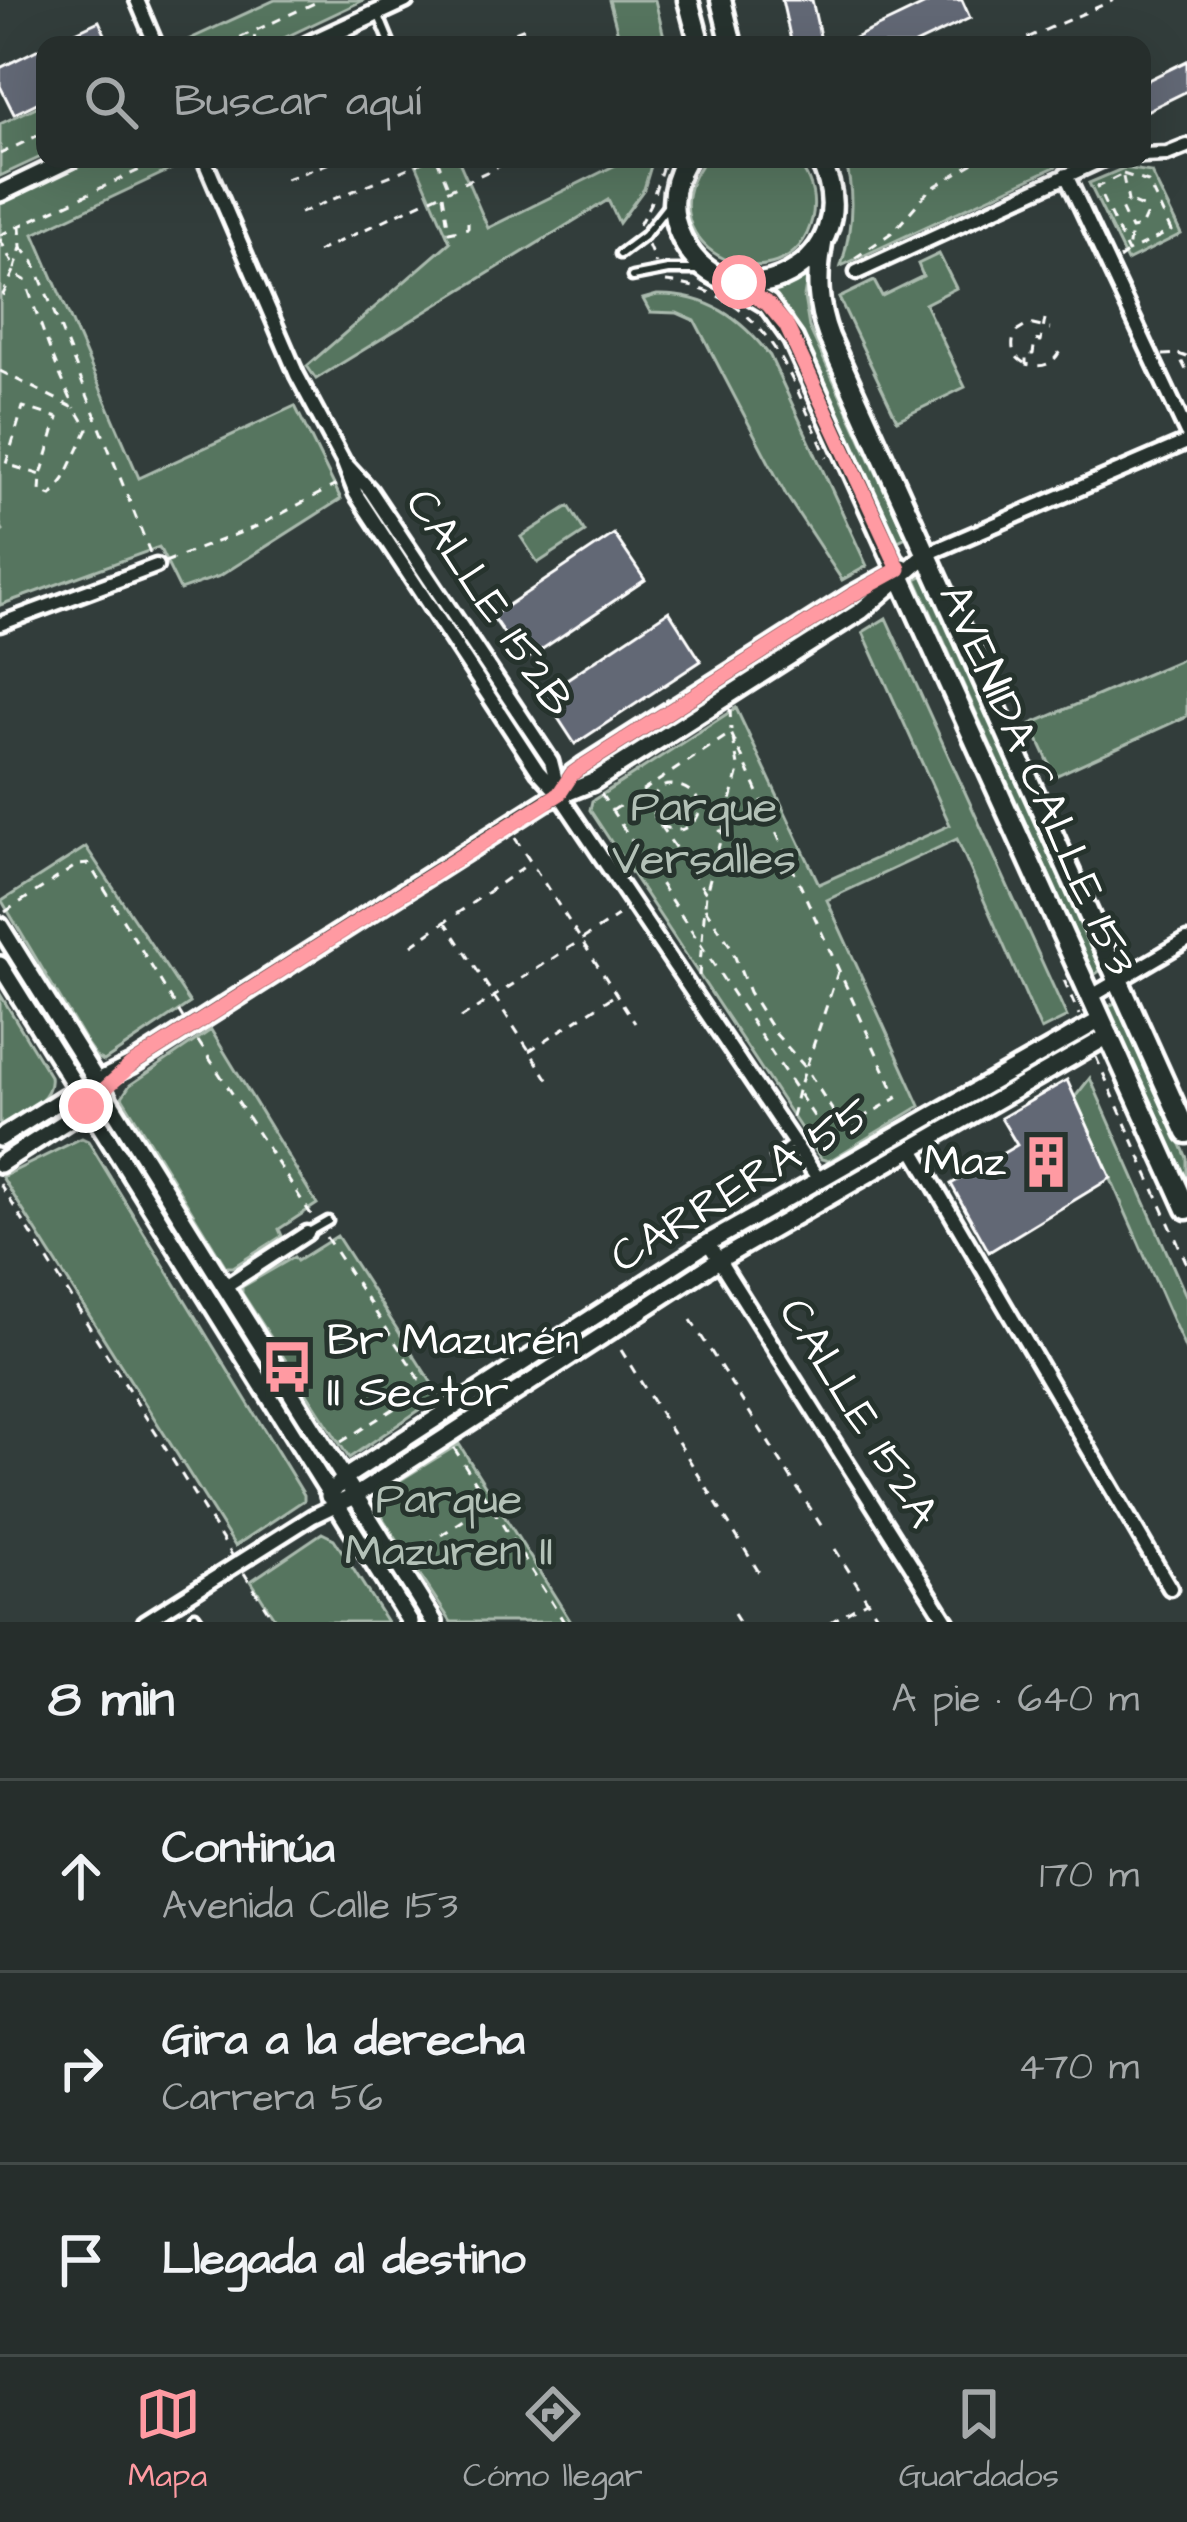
<!DOCTYPE html>
<html lang="es">
<meta charset="utf-8">
<style>
body{margin:0;font-family:"Architects Daughter",sans-serif;background:#323a38;color:#f1f3f6}
.stop{position:absolute;width:36px;height:36px;margin:-27px;border:9px solid #ff9aa2;border-radius:50%;background:#fff}
.stop.end{background:#ff9aa2;border-color:#fff;box-shadow:0 3px 12px #0008}
.list{margin:0;padding:0;list-style:none}
h2{display:flex;justify-content:space-between;align-items:center;height:156px;margin:0;padding:0 48px;font-size:51px}
h2 small{font-size:39px;font-weight:400;color:#a4a8a9}
.list li{display:grid;grid-template-columns:78px 1fr auto;gap:36px;align-items:center;box-sizing:border-box;height:192px;padding:0 48px;border-top:3px solid #424a48}
.list b{display:block;font-size:45px;white-space:nowrap}
.list p{margin:0;font-size:39px;white-space:nowrap;color:#a4a8a9}
.list em{font-size:39px;font-style:normal;color:#a4a8a9}
.icon{flex:none;width:66px;height:66px;fill:none;stroke:currentColor;stroke-width:2;stroke-linecap:round;stroke-linejoin:round}
.map{position:relative;flex:none;width:1187px;height:1622px;overflow:hidden}
.search{position:absolute;background:#262e2c;box-shadow:0 12px 48px #0002;left:36px;right:36px;top:36px;height:132px;display:flex;align-items:center;gap:30px;box-sizing:border-box;padding:0 42px;border-radius:24px;color:#a4a8a9;font-size:45px}
.sheet{height:732px;background:#262e2c}
nav{display:flex;justify-content:space-around;align-items:center;box-sizing:border-box;height:168px;border-top:3px solid #424a48;background:#262e2c;font-size:33px;color:#a4a8a9}
nav a{display:grid;justify-items:center;gap:6px}
nav .on{color:#ff9aa2}
.map>svg:first-child{display:block}
.green{fill:#56755e;stroke:#aabaae;stroke-width:3}
.building{fill:#626774;stroke:#fff;stroke-width:3}
.lines{fill:none;stroke-linecap:round;stroke-linejoin:round}
.service-casing{stroke:#fff;stroke-width:15}
.minor-casing{stroke:#fff;stroke-width:21}
.tertiary-casing{stroke:#fff;stroke-width:24}
.primary-casing{stroke:#fff;stroke-width:27}
.path{stroke:#fff;stroke-width:3;stroke-dasharray:9 9;stroke-linecap:butt}
.service{stroke:#26332d;stroke-width:6}
.minor{stroke:#26332d;stroke-width:12}
.tertiary{stroke:#26332d;stroke-width:15}
.primary{stroke:#26332d;stroke-width:18}
.route{stroke:#ff9aa2;stroke-width:15}
.labels{text-anchor:middle;dominant-baseline:central;stroke-width:10;stroke-linejoin:round;paint-order:stroke}
.street-label{font-size:45px;fill:#fff;stroke:#26332d}
.park-label{font-size:45px;fill:#b3c1b7;stroke:#26332d}
.poi-label{font-size:45px;fill:#fff;stroke:#26332d;text-anchor:end}
</style>
<div class="map">
<svg width="1187" height="1622" viewBox="0 0 1187 1622">
<rect width="100%" height="100%" fill="#323d3b"/>
<filter id="ink" filterUnits="userSpaceOnUse"><feTurbulence type="fractalNoise" baseFrequency=".00833" numOctaves="2"/><feDisplacementMap in="SourceGraphic" scale="24" xChannelSelector="R" yChannelSelector="G"/><feConvolveMatrix kernelMatrix="1 2 1 2 8 2 1 2 1" color-interpolation-filters="sRGB"/></filter>
<g filter="url(#ink)">
<path class="green" d="M275,0H364L269,45H177Z
M609,0H655L666,45H621Z
M45,103V155L0,176V124Z
M93,159H193L34,234L139,478L295,406L341,499L220,576L180,590L159,547L0,605V533L3,531L0,523V203Z
M414,159H458L488,228L628,159H653L644,189L619,223L608,200L316,379L307,366L450,242Z
M705,159H795C810,176 817,196 812,219C790,313 636,251 705,159Z
M845,159H1059L1061,164L841,266C852,231 855,195 845,159Z
M1124,168L1151,172L1181,234L1127,261L1089,183Z
M939,254L956,288L925,304L965,387L897,420L839,298L874,281L882,296L923,276L918,264Z
M805,273H808L804,297L809,327L906,537L898,541L796,325L782,308L763,292L786,285Z
M657,295C707,294 741,318 770,356L867,566L842,580L786,495L695,321L677,313L650,312L643,299Z
M569,506L585,532L538,563L521,537Z
M924,575L1101,970L1094,975L916,579Z
M886,618L1067,1017L1041,1030L957,839L827,900L920,1106L829,1161L821,1159L590,810L592,801L736,708L819,884L950,825L863,632Z
M1187,657V716L1055,776L1031,724Z
M86,847L190,1003L104,1061L97,1058L87,1044L2,901Z
M0,994L50,1076C54,1102 20,1113 0,1125Z
M1117,1002L1187,1158V1185L1107,1007Z
M211,1030L317,1204L279,1229L282,1236L233,1267H226L122,1097L130,1085Z
M1090,1078L1187,1298V1353L1075,1097Z
M82,1138L88,1141L304,1495V1500L235,1546L2,1177Z
M337,1236L440,1396L349,1458L242,1293V1287L294,1257L297,1261Z
M459,1444L571,1622H451L384,1520L378,1504L381,1492Z
M322,1533L334,1539L387,1622H277L251,1581Z"/>
<path class="building" d="M782,0H812L822,45H792Z
M934,0H962L970,18L913,45H840Z
M99,21L110,45H48Z
M45,46V99L14,114L0,86V68Z
M1187,61V91L1142,113V83Z
M614,534L645,580L523,662L492,616Z
M669,611L701,661L575,744L543,695Z
M1067,1080L1111,1178L989,1252L951,1184L1017,1145L1001,1118Z"/>
<g class="lines">
<g class="service-casing">
<path id="service" d="M379,16L391,45
M620,254L644,236L666,208
M632,277L668,270H700
M775,1157L791,1144
M307,1233L328,1221
M195,1615L200,1622"/>
</g>
<g class="minor-casing">
<path id="minor" d="M137,0L156,45
M1142,155L1167,154L1187,146
M204,159L297,375L343,461L356,494L538,771L559,794L819,1180
M1066,175L1187,433
M857,272L1103,159
M346,464L370,490L551,761L559,793
M927,554L1187,442
M0,624L156,566
M1092,996L1187,940
M913,1149L1170,1588
M708,1243L947,1622
M224,1287L307,1233
M145,1622L313,1516L336,1505"/>
</g>
<g class="tertiary-casing">
<path id="tertiary" d="M308,45L405,0
M0,193L71,159
M559,794L572,774L583,766L852,595L903,567
M0,926L434,1622
M0,965L410,1622
M0,1138L65,1097L131,1065L546,801L593,782L861,611L927,554
M0,1164L76,1115L94,1099
M329,1496L344,1478L708,1243L1102,1019
M336,1505L355,1496L719,1260L1110,1035"/>
</g>
<g class="primary-casing">
<path id="primary" d="M688,0L700,45
M721,0L732,45
M686,159C671,185 668,211 682,239C730,335 875,261 819,159
M822,244C816,278 817,305 829,337L1187,1133
M725,278L768,304L793,339L1187,1209"/>
</g>
<path class="path" d="M224,45L321,0
M254,45L255,31
M482,45L532,25
M1011,45L1114,0
M0,154L45,132
M437,159L449,189
M1123,174L1148,182L1171,231L1128,252L1097,187Z
M1123,177L1128,201L1121,208L1131,229L1141,227L1146,216L1142,207L1128,201
M286,179L340,159
M443,195L449,232L468,228V214
M300,213L430,159
M20,225L21,247L15,269L16,275L25,280C40,324 55,366 75,408
M639,225L652,200L665,159
M0,235L163,159
M0,239L15,269L0,301
M648,245L656,264
M21,247L34,262L151,555
M317,252L514,159
M855,258L894,231L929,190L980,159
M1119,259L1128,252L1131,229
M666,282C769,293 789,375 827,457
M1045,319L1041,341L1035,340L1033,354H1026V364C1041,368 1052,366 1060,351
M1163,355L1178,354
M1187,357L1178,354L1187,372
M1024,363C1012,356 1010,345 1016,332L1029,324L1050,329
M0,371L76,409L88,429L64,479L51,496L40,492L41,475L58,418L23,407L6,464L41,475
M165,562L260,525L336,485
M730,709L731,730
M601,794L827,1136
M698,801L721,832
M612,811L731,733L897,1098L828,1137L818,1158
M661,826C672,830 681,833 690,825C729,793 639,757 655,818L706,893
M515,838L635,1023
M705,908L731,947L749,992L774,1032L805,1067L843,1127
M5,912L77,865L89,864L183,1018
M445,921L549,1081
M412,945L528,864
M699,976L706,893L739,771L733,739
M1064,980L1079,1015
M461,1018L618,916
M198,1041L314,1219
M529,1051L615,995
M1096,1057L1187,1264
M792,1117L798,1091L838,972
M0,1184L232,1555
M326,1237L436,1404
M691,1320L824,1530
M621,1350L760,1574
M341,1442L425,1389
M454,1448L564,1622
M835,1549L881,1622
M411,1555L488,1504
M244,1573L275,1622
M734,1614L739,1622
M831,1622L866,1601"/>
<use href="#service" class="service"/>
<use href="#minor" class="minor"/>
<use href="#tertiary" class="tertiary"/>
<use href="#primary" class="primary"/>
</g>
</g>
<g class="lines" filter="url(#ink)">
<path class="route" d="M86,1106L131,1065L559,794L572,774L583,766L852,595L899,569L786,325L768,304L725,278L739,282"/>
</g>
<defs>
<g id="building-bare" transform="scale(4.14)"><path d="M-4-6H4V6H1V3H-1V6H-4ZM-2.5-4.3h1.7v1.8h-1.7ZM.8-4.3h1.7v1.8H.8ZM-2.5-1h1.7V.8h-1.7ZM.8-1h1.7V.8H.8Z" fill="#ff9aa2" stroke="#26332d" stroke-width="2.5" paint-order="stroke"/></g>
<g id="bus-bare" transform="scale(4.14)"><path d="M-5-6H5V4H4V6H2V4H-2V6H-4V4H-5ZM-3.5-4V0h7V-4ZM-3.5 1.2v1.5H-2V1.2ZM2 1.2v1.5H3.5V1.2Z" fill="#ff9aa2" stroke="#26332d" stroke-width="2.5" paint-order="stroke"/></g>
</defs>
<g fill-rule="evenodd">
<use href="#building-bare" x="1046" y="1162"/>
<use href="#bus-bare" x="287" y="1367"/>
</g>
<g class="labels">
<g class="street-label">
<text transform="translate(489 603) rotate(56)">CALLE 152B</text>
<text transform="translate(1037 780) rotate(66)">AVENIDA CALLE 153</text>
<text transform="translate(741 1186) rotate(-31)">CARRERA 55</text>
<text transform="translate(858 1413) rotate(58)">CALLE 152A</text>
</g>
<g class="park-label">
<text x="704" y="808">Parque<tspan x="704" dy="52">Versalles</tspan></text>
<text x="449" y="1500">Parque<tspan x="449" dy="52">Mazuren II</tspan></text>
</g>
<g class="poi-label">
<text x="1006" y="1162">Maz</text>
<text x="327" y="1341" text-anchor="start">Br Mazurén<tspan x="327" dy="52">II Sector</tspan></text>
</g>
</g>
</svg>
<div class="stop" style="left:739px;top:282px"></div>
<div class="stop end" style="left:86px;top:1106px"></div>
<div class="search"><svg class="icon" aria-label="search" viewBox="0 0 24 24"><circle cx="10" cy="10" r="6"/><path d="M15 15l6 6"/></svg>Buscar aquí</div>
</div>
<section class="sheet">
<h2>8 min<small>A pie · 640 m</small></h2>
<ul class="list">
<li><svg class="icon" aria-label="ahead" viewBox="0 0 24 24"><path d="M12 20V5M6 11l6-6 6 6"/></svg><div><b>Continúa</b><p>Avenida Calle 153</p></div><em>170 m</em></li>
<li><svg class="icon" aria-label="right" viewBox="0 0 24 24"><path d="M7 20v-9h11M14 6l5 5-5 5"/></svg><div><b>Gira a la derecha</b><p>Carrera 56</p></div><em>470 m</em></li>
<li><svg class="icon" aria-label="arrive" viewBox="0 0 24 24"><path d="M6 21V4h12l-3 4 3 4H6"/></svg><div><b>Llegada al destino</b></div></li>
</ul>
</section>
<nav>
<a class="on"><svg class="icon" aria-label="map" viewBox="0 0 24 24"><path d="M3 6l6-2 6 2 6-2v14l-6 2-6-2-6 2zM9 4v14M15 6v14"/></svg>Mapa</a>
<a><svg class="icon" aria-label="directions" viewBox="0 0 24 24"><path d="M12 3l9 9-9 9-9-9zM9 14v-3h6M13 9l2 2-2 2"/></svg>Cómo llegar</a>
<a><svg class="icon" aria-label="saved" viewBox="0 0 24 24"><path d="M7 4h10v16l-5-4-5 4z"/></svg>Guardados</a>
</nav>
